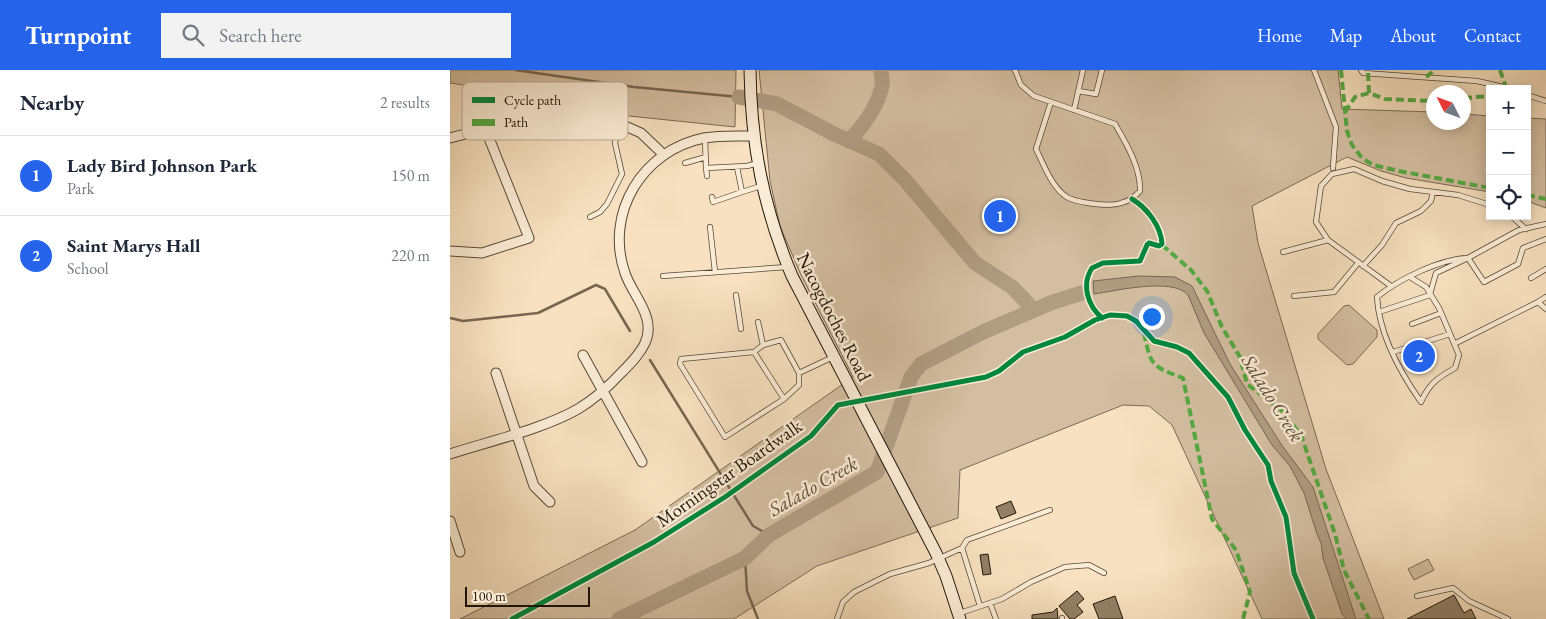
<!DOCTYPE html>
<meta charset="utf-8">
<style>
body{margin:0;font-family:"EB Garamond",serif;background:#f2f2f3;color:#1f2937}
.controls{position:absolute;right:15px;top:15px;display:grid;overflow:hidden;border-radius:0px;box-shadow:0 2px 12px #0003}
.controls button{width:45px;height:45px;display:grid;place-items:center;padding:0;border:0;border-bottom:1px solid #e0e1e3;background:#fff;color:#1f2937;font:25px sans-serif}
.compass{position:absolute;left:976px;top:15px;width:45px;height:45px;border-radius:50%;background:#fff;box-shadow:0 2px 12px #0003;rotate:312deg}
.scale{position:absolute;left:15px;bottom:12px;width:125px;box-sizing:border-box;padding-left:5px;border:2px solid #231607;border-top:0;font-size:14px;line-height:18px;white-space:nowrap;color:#231607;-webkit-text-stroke:4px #faecd6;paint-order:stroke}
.you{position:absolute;left:701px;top:246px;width:18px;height:18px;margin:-12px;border:4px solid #fff;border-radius:50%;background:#1a73e8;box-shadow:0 0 0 8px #1a73e833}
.badge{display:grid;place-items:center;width:32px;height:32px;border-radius:50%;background:#2563eb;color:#fff;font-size:16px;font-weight:700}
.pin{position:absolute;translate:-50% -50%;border:2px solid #fff;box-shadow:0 1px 5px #0006}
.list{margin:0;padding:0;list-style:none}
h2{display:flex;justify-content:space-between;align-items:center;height:65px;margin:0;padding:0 20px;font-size:21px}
h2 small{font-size:16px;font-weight:400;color:#747a83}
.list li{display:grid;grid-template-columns:32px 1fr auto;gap:15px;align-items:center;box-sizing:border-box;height:80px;padding:0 20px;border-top:1px solid #e0e1e3}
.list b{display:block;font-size:19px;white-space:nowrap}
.list p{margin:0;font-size:16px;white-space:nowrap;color:#747a83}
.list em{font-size:16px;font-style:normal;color:#747a83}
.icon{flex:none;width:28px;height:28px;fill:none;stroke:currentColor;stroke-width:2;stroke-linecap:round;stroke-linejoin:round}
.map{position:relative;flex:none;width:1096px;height:549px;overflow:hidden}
header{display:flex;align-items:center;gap:30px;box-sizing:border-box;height:70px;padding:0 25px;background:#2563eb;color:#fff}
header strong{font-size:24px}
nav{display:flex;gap:28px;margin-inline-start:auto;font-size:18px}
.search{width:350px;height:45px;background:#f2f2f3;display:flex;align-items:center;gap:12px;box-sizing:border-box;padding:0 18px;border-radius:0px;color:#747a83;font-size:19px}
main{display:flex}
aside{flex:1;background:#fff}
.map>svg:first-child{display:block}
.green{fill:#d3bea1;stroke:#7b6a54}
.water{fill:#af9c81;stroke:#776650}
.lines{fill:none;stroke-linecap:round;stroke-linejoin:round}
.stream{stroke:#776650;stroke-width:2.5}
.river{stroke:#af9c81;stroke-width:15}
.building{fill:#918067;stroke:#231607}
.service-casing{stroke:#584935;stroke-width:6}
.minor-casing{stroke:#584935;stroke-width:11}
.secondary-casing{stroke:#231607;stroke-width:13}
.service{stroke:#faecd6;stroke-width:4.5}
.minor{stroke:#faecd6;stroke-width:9}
.secondary{stroke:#faecd6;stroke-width:11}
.quiet{stroke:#53a941;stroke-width:4;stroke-dasharray:8 4;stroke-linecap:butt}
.cycleway-casing{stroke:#faecd6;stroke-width:8}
.cycleway{stroke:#00873e;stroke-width:5}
.labels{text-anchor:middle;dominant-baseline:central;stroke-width:5;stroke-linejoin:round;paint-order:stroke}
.street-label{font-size:19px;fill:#231607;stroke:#faecd6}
.water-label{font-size:20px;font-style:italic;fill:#5b4c38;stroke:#faecd6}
.key{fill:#faecd6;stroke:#baac98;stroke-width:1}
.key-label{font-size:14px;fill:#231607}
</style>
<header>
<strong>Turnpoint</strong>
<div class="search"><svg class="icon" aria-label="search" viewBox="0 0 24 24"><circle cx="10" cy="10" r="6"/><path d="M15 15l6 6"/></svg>Search here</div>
<nav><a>Home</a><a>Map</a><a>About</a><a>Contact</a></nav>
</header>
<main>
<aside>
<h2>Nearby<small>2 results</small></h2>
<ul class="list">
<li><span class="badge">1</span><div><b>Lady Bird Johnson Park</b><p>Park</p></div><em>150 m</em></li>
<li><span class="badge">2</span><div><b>Saint Marys Hall</b><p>School</p></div><em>220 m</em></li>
</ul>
</aside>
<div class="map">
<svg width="1096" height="549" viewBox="0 0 1096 549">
<rect width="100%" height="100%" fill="#f7e1c0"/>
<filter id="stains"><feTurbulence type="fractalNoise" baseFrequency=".004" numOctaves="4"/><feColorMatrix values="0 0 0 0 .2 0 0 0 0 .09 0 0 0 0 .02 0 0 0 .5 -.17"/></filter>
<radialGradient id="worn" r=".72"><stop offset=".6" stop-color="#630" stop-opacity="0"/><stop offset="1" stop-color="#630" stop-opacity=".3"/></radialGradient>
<path class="green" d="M0,0H286L285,57L93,37L64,40L33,49L21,16L0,13Z
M309,0H888L892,39L983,42L984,52H1014V44L1040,46V122L956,108L931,101L897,87L802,136L808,173L876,399L934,549H812L722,355L699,336L673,335L510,400L508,448L367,496L284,549H10L185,460L403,307L350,203L330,156L320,111Z
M1077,48L1096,49V138L1077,131Z
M899,235L927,260V267L903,294L897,295L868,269V264L894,236Z
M978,489L984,500L964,510L958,499Z"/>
<path class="water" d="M689,206L725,207L742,216L780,294L833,377L863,417L906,549H896L892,544L873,488L871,473L867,464L854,423L840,396L822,375L768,286L754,263L738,225C723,207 665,221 644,224L643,211Z"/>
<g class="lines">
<path class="stream" d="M65,0L184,17L289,27
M0,248L13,251L88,243L146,215L155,219L180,261
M200,290L303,456L319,465
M295,488L297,521L308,549"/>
<path class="river" d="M289,27L327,34L386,65L429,84L455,110L525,193L562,217L584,240
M399,71C412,57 428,36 432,16C433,11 431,5 431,0
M169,549L295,488L319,465L427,402L461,307L471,294L533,262L603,232L632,223"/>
</g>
<path class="building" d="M561,431L566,443L551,449L546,437Z
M538,484L541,504L533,505L530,485Z
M627,521L634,529L627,535L633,542L624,549H620L609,536Z
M1004,525L1014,543L1021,539L1026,549H957Z
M665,526L673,549H649L643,534Z
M607,538L608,549H582V545L603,542Z"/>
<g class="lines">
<g class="service-casing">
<path id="service" d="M565,0L571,15L584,26L665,54C676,73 691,98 690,121C684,127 680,131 671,133C660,137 623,133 614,125C601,115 593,93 586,79L601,32
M864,0L886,57L883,98
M911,0L913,3L1027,11L1062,19
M628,21L646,24L652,0
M1077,25L1096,31
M624,40L633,0
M255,68L256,98L297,96L308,93
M235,93L256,87
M287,97L292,122L311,116
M256,98L257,106
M262,127L263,132L292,122
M1061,146L1076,159
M140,147L150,142L157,134L172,104L165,73L169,55
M260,157L265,202
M833,182L878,170
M1018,188L1034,212L1068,194L1073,178L1096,169
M913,196L932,175L946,153L971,141L981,131L983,122
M213,206L337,197
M960,207L976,217L989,238L1009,285L1005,298C987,308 979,314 971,332C950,302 929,265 927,227C949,209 990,189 1018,188
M1081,208L1096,199
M941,216L878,170L866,152L871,116L882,104L904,99L932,111L960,119L1008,125L1040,135
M980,224L986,203L1018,188L1069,160L1096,154
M286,225L291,259
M844,226L884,222L908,193
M1088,232L1096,227
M929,242L980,225
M308,252L313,275L331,270L349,303L383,287
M962,254L991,243
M1004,274L1088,232L1096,239
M313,275L304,282L231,289L230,294L275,367L334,329L349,315V303
M304,282L334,329
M943,282L1000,264
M512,478L517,470L600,440
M967,526L1003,518L1019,531L1058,549
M540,533L546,549
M510,543L552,529L581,512L615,497L639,495L654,503
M612,548V549
M387,549L393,532L404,522L440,504L479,493L512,478L530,536"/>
</g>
<g class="minor-casing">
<path id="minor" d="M0,68L70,50L96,49L173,55L191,63L214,85
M0,181L32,183L79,168L35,58
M133,285L192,392
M46,303L84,416L100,432
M0,384C40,371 93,359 128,339C145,329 159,316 172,302C181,293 190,284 195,273C207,247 182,225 175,203C154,143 193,80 254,68C270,65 287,66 303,66
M0,451L10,482"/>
</g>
<g class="secondary-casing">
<path id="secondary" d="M300,0C301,74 313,137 342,206L486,483L496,506L510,549"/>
</g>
<use href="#service" class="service"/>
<use href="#minor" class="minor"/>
<use href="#secondary" class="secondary"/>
<path class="quiet" d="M891,0L897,61L902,75L912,88L923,95L949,101L1040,118
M1050,0L1056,17
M918,3L919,23L935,29L984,31
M976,7L985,0
M1014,28L1040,26
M895,42L905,27L919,23
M1077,125L1096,129
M712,175L741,200L757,221L772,257L790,287L797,314L831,340L851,365L885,464L894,500L919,549
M694,263C701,296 701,296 733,308L762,449L786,480L800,522L793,549"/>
<g class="cycleway-casing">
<path id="cycleway" d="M652,248C638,236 631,215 642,198L653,193L690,191L697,175L699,173L709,176L712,174C711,156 697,138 682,129
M62,549L204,472L275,427L361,366L388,335L536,307L549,301L573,282L615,267L645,250L660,245L677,246L686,251L704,271L727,277L739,283L778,327L795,360L818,395L821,411L836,447L844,503L863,549"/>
</g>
<use href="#cycleway" class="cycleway"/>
</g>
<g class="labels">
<g class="street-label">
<text transform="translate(384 247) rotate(63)">Nacogdoches Road</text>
<text transform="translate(279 403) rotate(-35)">Morningstar Boardwalk</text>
</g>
<g class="water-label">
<text transform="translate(823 328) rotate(58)">Salado Creek</text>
<text transform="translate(363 416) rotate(-30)">Salado Creek</text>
</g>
</g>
<rect x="12" y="12" width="166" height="58" rx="8" class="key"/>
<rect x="22" y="27" width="23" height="6" fill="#00873e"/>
<rect x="22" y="49" width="23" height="7" fill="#53a941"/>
<g class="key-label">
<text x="54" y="35">Cycle path</text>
<text x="54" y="57">Path</text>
</g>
<rect width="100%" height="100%" filter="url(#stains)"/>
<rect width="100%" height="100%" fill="url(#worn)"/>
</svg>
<div class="controls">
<button>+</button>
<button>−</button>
<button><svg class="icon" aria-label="locate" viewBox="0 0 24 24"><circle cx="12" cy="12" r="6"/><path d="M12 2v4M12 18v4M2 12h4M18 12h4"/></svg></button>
</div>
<svg class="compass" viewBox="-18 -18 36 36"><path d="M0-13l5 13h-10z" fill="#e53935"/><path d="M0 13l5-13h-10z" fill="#747a83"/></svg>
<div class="scale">100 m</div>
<div class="you"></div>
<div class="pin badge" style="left:550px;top:146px">1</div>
<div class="pin badge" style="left:969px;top:286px">2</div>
</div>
</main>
